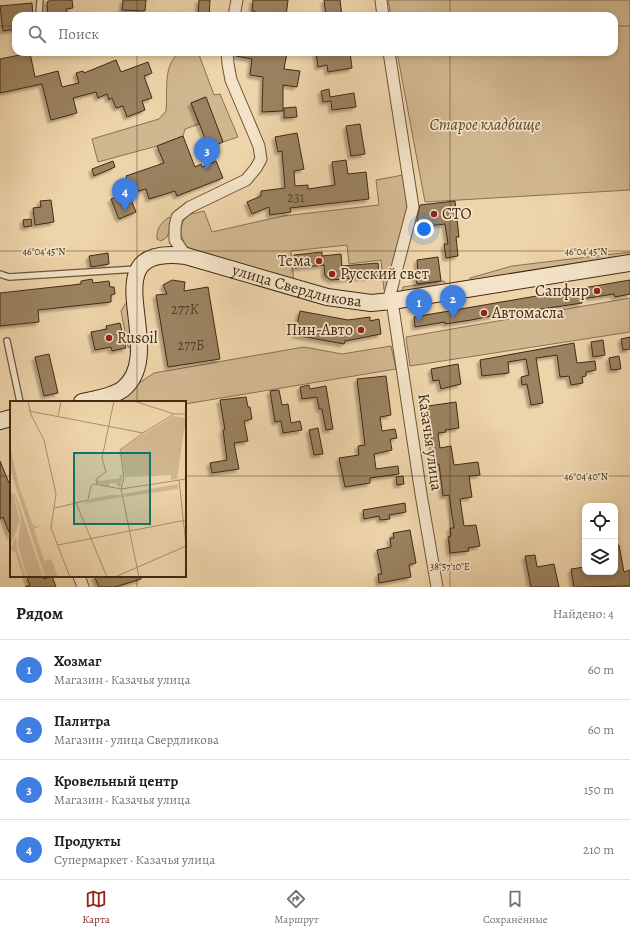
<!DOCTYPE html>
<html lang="ru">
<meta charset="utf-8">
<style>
body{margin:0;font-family:Alegreya,serif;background:#f2f2f2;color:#202124}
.controls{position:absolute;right:12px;bottom:12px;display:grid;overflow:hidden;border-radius:8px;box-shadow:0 2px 6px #0003}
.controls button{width:36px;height:36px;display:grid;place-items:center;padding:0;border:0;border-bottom:1px solid #e0e0e0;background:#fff;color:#202124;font:20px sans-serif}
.you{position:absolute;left:424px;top:229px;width:14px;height:14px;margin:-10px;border:3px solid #fff;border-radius:50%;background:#1a73e8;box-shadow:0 0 0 6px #1a73e833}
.badge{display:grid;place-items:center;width:26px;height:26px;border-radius:50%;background:#8f2418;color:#fff;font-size:13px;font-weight:700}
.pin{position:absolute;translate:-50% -33px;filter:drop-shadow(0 1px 2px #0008)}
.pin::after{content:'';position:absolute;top:21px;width:14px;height:12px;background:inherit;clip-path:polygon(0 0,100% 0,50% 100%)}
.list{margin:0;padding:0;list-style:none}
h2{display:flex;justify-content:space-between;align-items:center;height:52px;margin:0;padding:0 16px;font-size:17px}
h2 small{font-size:13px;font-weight:400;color:#757577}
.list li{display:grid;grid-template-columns:26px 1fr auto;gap:12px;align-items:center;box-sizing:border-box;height:60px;padding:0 16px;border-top:1px solid #e0e0e0}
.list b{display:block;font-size:15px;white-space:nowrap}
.list p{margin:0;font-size:13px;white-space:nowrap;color:#757577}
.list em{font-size:13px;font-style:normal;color:#757577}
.icon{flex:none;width:22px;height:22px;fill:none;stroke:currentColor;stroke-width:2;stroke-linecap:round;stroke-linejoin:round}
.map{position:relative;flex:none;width:630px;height:587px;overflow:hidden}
.search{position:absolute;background:#fff;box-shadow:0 2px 6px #0003;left:12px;right:12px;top:12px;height:44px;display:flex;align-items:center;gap:10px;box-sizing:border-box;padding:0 14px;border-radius:12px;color:#757577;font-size:15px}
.sheet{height:292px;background:#fff}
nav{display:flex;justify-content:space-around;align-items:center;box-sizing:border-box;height:56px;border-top:1px solid #e0e0e0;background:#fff;font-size:11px;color:#757577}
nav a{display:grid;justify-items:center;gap:2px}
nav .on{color:#8f2418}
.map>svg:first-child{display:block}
.green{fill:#d1b790;stroke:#8a7051}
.building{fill:#9b8261;stroke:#422a12;filter:url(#shadow)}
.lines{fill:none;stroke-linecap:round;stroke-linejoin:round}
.lane-casing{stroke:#6d5438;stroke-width:8}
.street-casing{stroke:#6d5438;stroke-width:13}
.secondary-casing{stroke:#422a12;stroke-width:18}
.lane{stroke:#f4e3c8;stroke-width:5.5}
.street{stroke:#f4e3c8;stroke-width:11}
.secondary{stroke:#f4e3c8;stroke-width:16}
.ticks{fill:none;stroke:#422a12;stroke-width:1;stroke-opacity:0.45}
.poi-dot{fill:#8f2418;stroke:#f4e3c8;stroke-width:1.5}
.labels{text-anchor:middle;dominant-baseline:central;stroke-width:3.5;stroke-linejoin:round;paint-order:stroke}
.number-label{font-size:14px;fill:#584026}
.park-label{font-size:16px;font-style:italic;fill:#5f462b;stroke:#f4e3c8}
.poi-label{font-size:16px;fill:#422a12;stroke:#f4e3c8;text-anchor:start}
.street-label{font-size:16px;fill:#422a12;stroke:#f4e3c8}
.inset-road{fill:none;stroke:#a9906d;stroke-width:1}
.view{fill:#0f766e;fill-opacity:0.15;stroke:#0f766e;stroke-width:2}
.inset-edge{fill:none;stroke:#422a12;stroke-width:2}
.ticks-label{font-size:10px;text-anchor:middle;fill:#422a12;stroke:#f4e3c8;stroke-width:3.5;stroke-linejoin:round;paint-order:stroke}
</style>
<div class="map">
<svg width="630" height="587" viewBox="0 0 630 587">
<defs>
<filter id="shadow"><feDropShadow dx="-3" dy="3" stdDeviation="1" flood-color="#0004"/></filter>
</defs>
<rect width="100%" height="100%" fill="#eed4aa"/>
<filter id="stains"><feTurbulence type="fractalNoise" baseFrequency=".005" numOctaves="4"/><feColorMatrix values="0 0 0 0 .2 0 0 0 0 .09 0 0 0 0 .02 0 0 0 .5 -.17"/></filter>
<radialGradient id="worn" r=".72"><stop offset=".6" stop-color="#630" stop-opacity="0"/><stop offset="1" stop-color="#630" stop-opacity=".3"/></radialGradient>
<path class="green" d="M388,0H630V190L425,202L397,52H614V16H391Z
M180,52H198L214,95L220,94L238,137L223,142L205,97L191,103L199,124L185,129L183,136L157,146L98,162L92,139L159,119L166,111C168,92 162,65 180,52Z
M403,175L409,204L387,288L384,290L381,260L349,264L347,245L291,251L294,283L190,250C180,242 176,221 191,214C195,213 200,212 204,211L212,232L283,216L379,205L376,180Z
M169,217L173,221L167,237L161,241L157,239C156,229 161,223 169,217Z
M630,252V259L471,284L470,278L512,266Z
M444,281L447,285L404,294L402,291L403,287Z
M630,298V332L410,366L406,337Z
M128,303L131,348L128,347L121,311L125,304Z
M391,346L396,369L185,404V402H111L154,373L304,347L342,354Z"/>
<path class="building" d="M51,0H72L73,8L66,9L67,16H48L47,2Z
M123,0H146L145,11L122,10Z
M199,0H210L209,16H198Z
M253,0H288L286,16H254L255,11H252Z
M324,0H340L342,16H326Z
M32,3L33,16H16V29L3,31L0,6Z
M237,52L287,53L284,69L300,71L297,87L283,85V111L262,112L263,77L250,75L252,59L236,56Z
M316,52H350L352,68L328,72L327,65L318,67Z
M30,53L35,77L58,71L62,87L79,83L76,73L83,71L84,73L116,60L121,72L148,62L152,73L144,76L152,98L142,101L145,110L127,117L123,106L116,108L112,98L109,100L107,94L98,98L96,92L73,98L77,113L51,120L42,84L0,93V59Z
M329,89L330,97L354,93L356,107L332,110L331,101L323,102L321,91Z
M206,97L223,142L209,148L191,103Z
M296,107L297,117L284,118V108Z
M360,124L365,154L351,156L346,126Z
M297,133L304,169L294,171L295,186L308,185V189L335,185L332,162L346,160L348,174L366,172L369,199L290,208L291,212L270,215L269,207L252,214L247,202L261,196V191L285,188L282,151L278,152L275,137Z
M183,136L195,167L201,164L202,167L216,161L223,178L177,196L175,191L149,199L146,189L131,193L126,176L164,163L157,146Z
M113,161L115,167L94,176L92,169Z
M128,192L136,212L119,219L111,199Z
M51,200L54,222L35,225L33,208L41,207L40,201Z
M455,201L459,237H456L458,256L446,258L444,244H448L445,224L418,227L417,218L420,205Z
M31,219L32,226L24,227L23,220Z
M322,252V256L341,254L342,266L378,263L379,276L331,280L325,276L324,265L295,268L294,255Z
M108,253L109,264L91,267L89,256Z
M438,257L441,281L417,284L415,273H418L417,260Z
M92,279L93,283L109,281L110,287H114L115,294L111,295V302L38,310L39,322L0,326V293L81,284V281Z
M172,280L185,282L184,291L208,287L220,359L168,367L156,295L167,294L163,285Z
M630,280V294L615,297L614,294L581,299L582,303L555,307L521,312V310L471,320L445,324V322L415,327L414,317Z
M300,311L348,320L370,317V321L379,319L381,334L345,341L344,344L295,335Z
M120,323L126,348L112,351L111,347L95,350L91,332L107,329L106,326Z
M630,337V349L623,350L621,339Z
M603,340L605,355L593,357L591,342Z
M574,343L577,363L595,361L596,370L586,372V376L582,377L583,383L571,385L569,376L560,377L557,355L536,358L543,403L531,405L527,384L522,385L521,377L529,375L526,359L508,362L509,373L482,376L480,360Z
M49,354L58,393L44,396L35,357Z
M619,356L621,369L611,370L609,358Z
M458,364L461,384L441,389L439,380L433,381L431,369Z
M386,376L391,415L380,417L382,431L395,429L397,438L390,439L392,450L374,454L376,469L398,466L399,474L370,478V483L345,487L339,458L359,455L358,446L365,445L357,379Z
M309,385L310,389L326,386L333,429L326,430L322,409H319L317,397L302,399L300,387Z
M279,390L282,405L288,404L291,423L300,421L302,430L283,433L281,421L275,422L270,391Z
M246,397L248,407H250L252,419L244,421L248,441L234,443L239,469L212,473L210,463L227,460L223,430H225L220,400Z
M456,402L459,428L445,430L446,432L438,433L440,448L451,446L454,465L478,462L480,475L469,476L472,497L460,499L464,526L476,525L480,546L468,548L469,551L450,553L448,537L451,536L450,528H454L449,495L443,496L439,464L434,465L428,406Z
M318,428L323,454L314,455L309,430Z
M0,461L9,483H11V537L3,517L0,519Z
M403,476L404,484L397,485L396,477Z
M405,503L406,512L389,515L390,519L380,520L379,516L364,519L363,510Z
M410,530L416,563L409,565L411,577L379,583L378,574H382L377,550L391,547L390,538H394L393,533Z
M615,545H619L624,572L630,570V586L574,587L571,569L585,567V572H615Z
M535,555L537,567L554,564L559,587H531L525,556Z
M26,576H42L44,579L52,576L56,587H25L30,585Z
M94,576H141V579L115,587H99Z"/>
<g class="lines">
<g class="lane-casing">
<path id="lane" d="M39,15L40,0
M0,274L9,277L137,269
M7,341L20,402"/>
</g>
<g class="street-casing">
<path id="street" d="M381,0L383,16
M234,16L237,0
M186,256L175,240V227L177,217L190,207L246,180L256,168L261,159L259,146L231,80L228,64L227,52
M392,301L421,494L437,587
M388,302L413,207L389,52
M79,576L83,587"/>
</g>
<g class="secondary-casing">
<g id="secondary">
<path id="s1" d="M82,402C96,399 112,397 123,389C171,350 86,243 186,256L327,297L371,303L392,301L630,263"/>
<path d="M0,421L11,418"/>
</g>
</g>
<use href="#lane" class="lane"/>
<use href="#street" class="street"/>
<use href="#secondary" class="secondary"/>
</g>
<path class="ticks" d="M137,0V16M450,0V16M0,26H16M614,26H630M137,52V402M450,52V587M0,251H630M0,476H11M185,476H630M137,576V587"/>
<g class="poi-dot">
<circle cx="434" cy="214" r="4"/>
<circle cx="319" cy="261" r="4"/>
<circle cx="332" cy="274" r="4"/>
<circle cx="597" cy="291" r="4"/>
<circle cx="484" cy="313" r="4"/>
<circle cx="361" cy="330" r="4"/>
<circle cx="109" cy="338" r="4"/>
</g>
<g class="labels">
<g class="number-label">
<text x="296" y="197">231</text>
<text x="185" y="309">277К</text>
<text x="191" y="345">277Б</text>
</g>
<g class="park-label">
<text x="485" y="125">Старое кладбище</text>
</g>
<g class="poi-label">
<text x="442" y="214">СТО</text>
<text x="311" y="261" text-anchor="end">Тема</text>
<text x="340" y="274">Русский свет</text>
<text x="589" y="291" text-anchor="end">Сапфир</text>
<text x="492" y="313">Автомасла</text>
<text x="353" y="330" text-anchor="end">Пин-Авто</text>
<text x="117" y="338">Rusoil</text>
</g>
<g class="street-label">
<text stroke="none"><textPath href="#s1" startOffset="336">улица Свердликова</textPath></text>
<text transform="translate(430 442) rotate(82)">Казачья улица</text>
</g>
</g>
<g transform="translate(10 401)">
<rect width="176" height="176" fill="#eed4aa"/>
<path d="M163,15L176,17L167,78L161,79V74L144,75V78L143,75L115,76L110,48ZM0,45L9,86L22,122L24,125H31L24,128L34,160L41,158L48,176H35L1,71ZM113,73L110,87L106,82H99L100,86L87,82V78L90,80L110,77L109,74ZM168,83V88L114,96L113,93ZM3,92L10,120L0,146V93ZM4,92H5L33,176H17L8,145L11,117ZM101,94H111L112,96L72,103L83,97ZM6,135L7,148L16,176H13L5,151L0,149Z" fill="#d1b790"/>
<path class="inset-road" d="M18,0L21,14L34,39L46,93L41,127L60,176M124,0L164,13H176M19,10L133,32L164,13M48,15L51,0M169,79L176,144M87,83L86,78L96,71L92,57L104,0M111,88L129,176M111,88L114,77L110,49L133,32M66,102L97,176M45,107L78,99L81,85L84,83L111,88L176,78M48,144L176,119M105,176L176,145"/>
<path class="view" d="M64,52H140V123H64Z"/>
<rect width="176" height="176" class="inset-edge"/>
</g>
<g class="ticks-label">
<text x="44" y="255">46°04'45"N</text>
<text x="586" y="255">46°04'45"N</text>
<text x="586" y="480">46°04'40"N</text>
<text x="450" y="570">38°57'10"E</text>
</g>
<rect width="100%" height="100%" filter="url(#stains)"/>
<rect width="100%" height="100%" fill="url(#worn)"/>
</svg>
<div class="controls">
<button><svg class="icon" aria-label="locate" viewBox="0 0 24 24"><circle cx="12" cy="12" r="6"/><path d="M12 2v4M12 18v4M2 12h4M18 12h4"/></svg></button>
<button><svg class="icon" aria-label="layers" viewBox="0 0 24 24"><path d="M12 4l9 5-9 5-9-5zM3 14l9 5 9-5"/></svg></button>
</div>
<div class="you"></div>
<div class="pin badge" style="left:419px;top:322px;background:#3f7fe0">1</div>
<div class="pin badge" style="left:453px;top:318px;background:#3f7fe0">2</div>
<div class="pin badge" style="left:207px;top:170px;background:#3f7fe0">3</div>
<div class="pin badge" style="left:125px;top:211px;background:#3f7fe0">4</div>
<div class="search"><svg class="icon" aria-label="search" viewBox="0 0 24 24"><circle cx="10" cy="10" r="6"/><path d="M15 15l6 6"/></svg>Поиск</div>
</div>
<section class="sheet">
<h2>Рядом<small>Найдено: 4</small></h2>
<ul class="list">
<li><span class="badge" style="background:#3f7fe0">1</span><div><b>Хозмаг</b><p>Магазин · Казачья улица</p></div><em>60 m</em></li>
<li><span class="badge" style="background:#3f7fe0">2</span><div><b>Палитра</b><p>Магазин · улица Свердликова</p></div><em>60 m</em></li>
<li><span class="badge" style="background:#3f7fe0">3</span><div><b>Кровельный центр</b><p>Магазин · Казачья улица</p></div><em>150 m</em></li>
<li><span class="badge" style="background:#3f7fe0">4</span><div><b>Продукты</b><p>Супермаркет · Казачья улица</p></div><em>210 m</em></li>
</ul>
</section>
<nav>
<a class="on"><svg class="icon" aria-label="map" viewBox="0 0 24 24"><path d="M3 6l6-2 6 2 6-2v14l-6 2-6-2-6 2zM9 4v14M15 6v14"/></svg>Карта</a>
<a><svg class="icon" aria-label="directions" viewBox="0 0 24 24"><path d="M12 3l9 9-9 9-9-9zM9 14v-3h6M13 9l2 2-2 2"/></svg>Маршрут</a>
<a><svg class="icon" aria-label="saved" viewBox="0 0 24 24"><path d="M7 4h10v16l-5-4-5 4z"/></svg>Сохранённые</a>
</nav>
